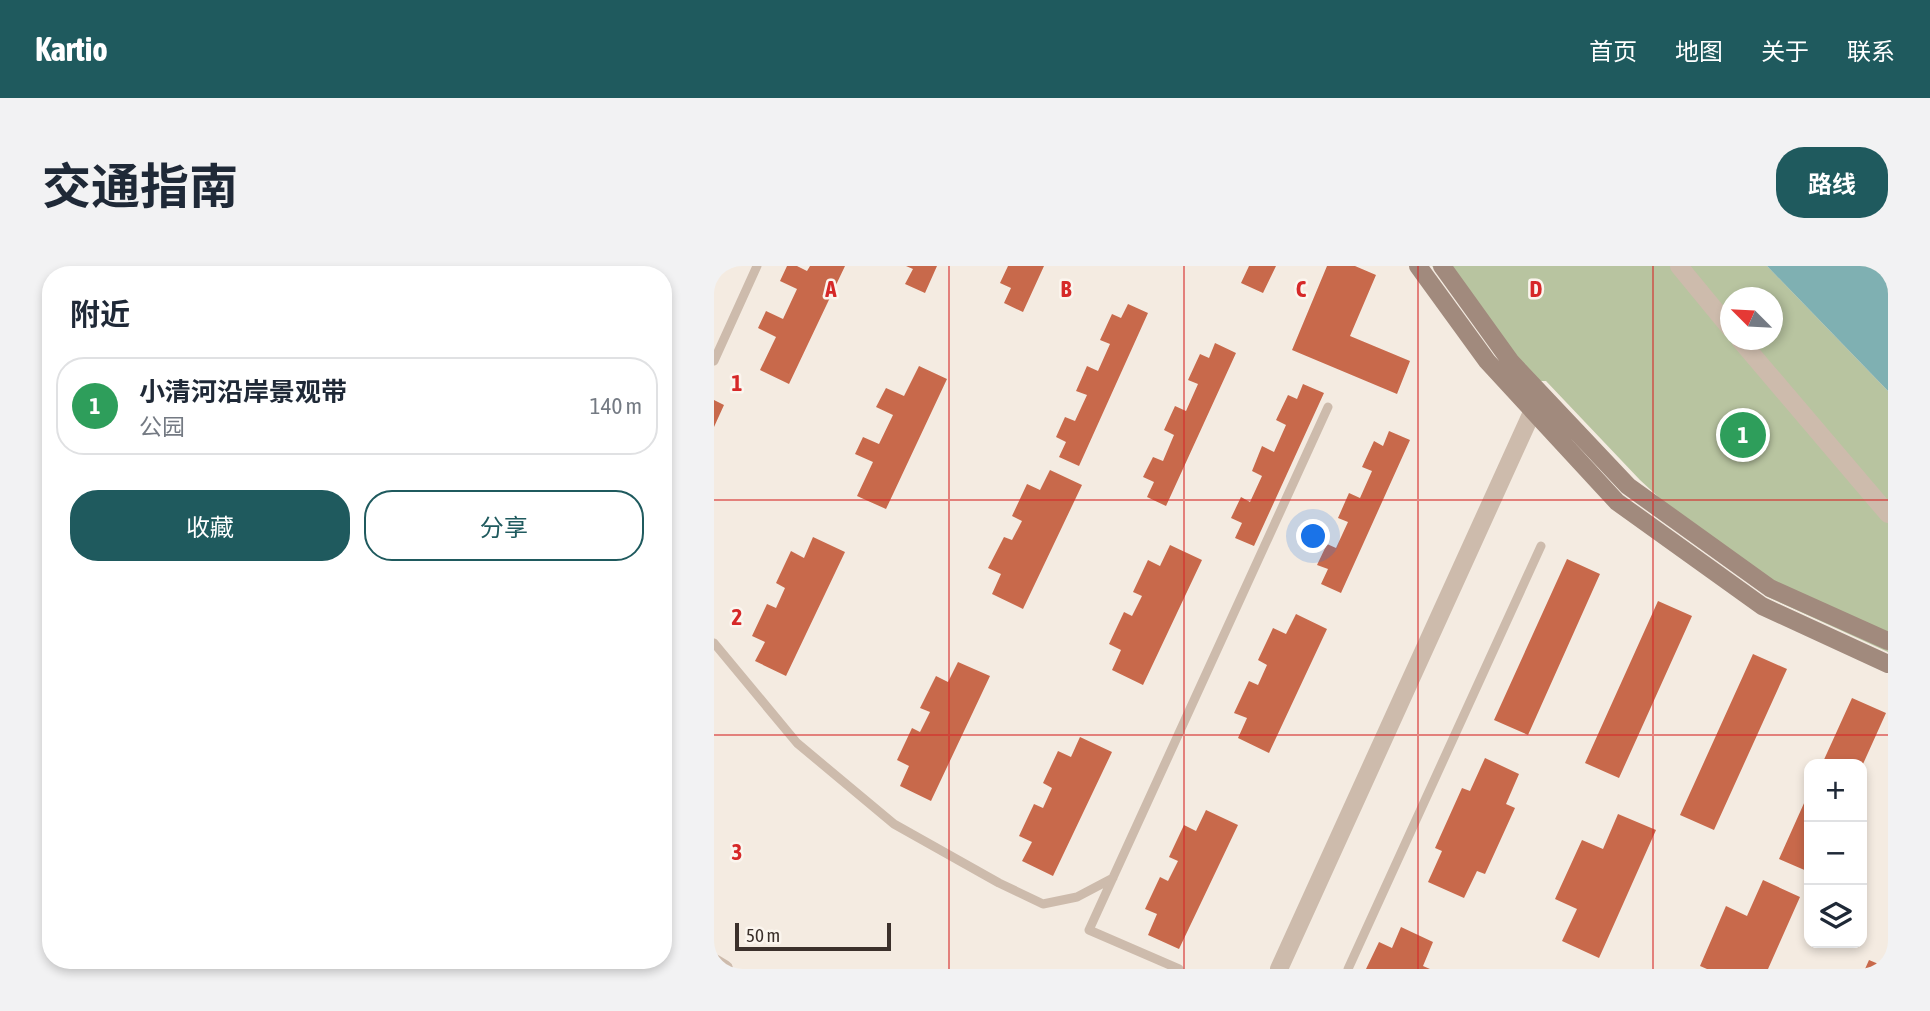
<!DOCTYPE html>
<html lang="zh">
<meta charset="utf-8">
<style>
body{margin:0;font-family:"Asap Condensed","Noto Sans SC",sans-serif;background:#f2f2f3;color:#1f2937}
.controls{position:absolute;right:21px;bottom:21px;display:grid;overflow:hidden;border-radius:14px;box-shadow:0 4px 10px #0003}
.controls button{width:63px;height:63px;display:grid;place-items:center;padding:0;border:0;border-bottom:2px solid #e0e1e3;background:#fff;color:#1f2937;font:35px sans-serif}
.compass{position:absolute;left:1006px;top:21px;width:63px;height:63px;border-radius:50%;background:#fff;box-shadow:0 4px 10px #0003;rotate:294deg}
.scale{position:absolute;left:21px;bottom:18px;width:156px;box-sizing:border-box;padding-left:7px;border:4px solid #3b302b;border-top:0;font-size:19px;line-height:24px;white-space:nowrap;color:#3b302b;-webkit-text-stroke:5px #fbf5ee;paint-order:stroke}
.you{position:absolute;left:600px;top:271px;width:24px;height:24px;margin:-18px;border:5px solid #fff;border-radius:50%;background:#1a73e8;box-shadow:0 0 0 10px #1a73e833}
.badge{display:grid;place-items:center;width:46px;height:46px;border-radius:50%;background:#1f5a5e;color:#fff;font-size:23px;font-weight:700}
.pin{position:absolute;translate:-50% -50%;border:4px solid #fff;box-shadow:0 2px 7px #0006}
.list{margin:0;padding:0;list-style:none}
h2{display:flex;justify-content:space-between;align-items:center;height:91px;margin:0;padding:0 28px;font-size:30px}
h2 small{font-size:23px;font-weight:400;color:#747a83}
.list li{display:grid;grid-template-columns:46px 1fr auto;gap:21px;align-items:center;box-sizing:border-box;height:98px;margin:0 14px 14px;padding:0 14px;border:2px solid #e0e1e3;border-radius:28px}
.list b{display:block;font-size:26px;white-space:nowrap}
.list p{margin:0;font-size:23px;white-space:nowrap;color:#747a83}
.list em{font-size:23px;font-style:normal;color:#747a83}
.actions{display:flex;gap:14px;padding:21px 28px}
.actions a{flex:1;padding:16px 0;border:2px solid #1f5a5e;border-radius:28px;text-align:center;font-size:24px;color:#1f5a5e}
.actions .main{background:#1f5a5e;color:#fff}
.icon{flex:none;width:38px;height:38px;fill:none;stroke:currentColor;stroke-width:2;stroke-linecap:round;stroke-linejoin:round}
.map{position:relative;flex:none;width:1174px;height:703px;overflow:hidden;border-radius:28px}
header{display:flex;align-items:center;gap:42px;box-sizing:border-box;height:98px;padding:0 35px;background:#1f5a5e;color:#fff}
header strong{font-size:33px}
nav{display:flex;gap:38px;margin-inline-start:auto;font-size:24px}
.intro{display:flex;align-items:center;justify-content:space-between;box-sizing:border-box;height:168px;padding:0 42px}
h1{margin:0;font-size:49px}
.button{padding:18px 32px;border-radius:28px;background:#1f5a5e;color:#fff;font-size:24px;font-weight:700}
main{display:flex;gap:42px;padding:0 42px}
aside{flex:1;background:#fff;border-radius:28px;box-shadow:0 4px 10px #0003}
.map>svg:first-child{display:block}
.green{fill:#b8c4a0;fill-rule:evenodd}
.water{fill:#7fb0b2}
.building{fill:#c8694b}
.lines{fill:none;stroke-linecap:round;stroke-linejoin:round}
.service{stroke:#cdbbac;stroke-width:9}
.minor{stroke:#cdbbac;stroke-width:18}
.secondary{stroke:#a18a7d;stroke-width:18}
.grid{fill:none;stroke:#d62828;stroke-width:2;stroke-opacity:0.55}
.grid-label{font-size:23px;text-anchor:middle;font-weight:bold;fill:#d62828;stroke:#fbf5ee;stroke-width:5;stroke-linejoin:round;paint-order:stroke}
</style>
<header>
<strong>Kartio</strong>
<nav><a>首页</a><a>地图</a><a>关于</a><a>联系</a></nav>
</header>
<div class="intro"><h1>交通指南</h1><a class="button">路线</a></div>
<main>
<aside>
<h2>附近<small></small></h2>
<ul class="list">
<li><span class="badge" style="background:#2e9e5b">1</span><div><b>小清河沿岸景观带</b><p>公园</p></div><em>140 m</em></li>
</ul>
<div class="actions"><a class="main">收藏</a><a>分享</a></div>
</aside>
<div class="map">
<svg width="1174" height="703" viewBox="0 0 1174 703">
<rect width="100%" height="100%" fill="#f4ebe1"/>
<path class="green" d="M718,0H1053L1174,125V386L1052,330L926,214L832,115H804ZM1016,32H1058V74H1016Z"/>
<path class="water" d="M1053,0H1174V125Z"/>
<path class="building" d="M73,0H83L93,5L96,0H131L75,118L46,104L62,71L44,62L52,45L69,53L83,23L66,15Z
M192,0H223L211,27L191,18L199,3Z
M294,0H330L309,46L290,37L297,22L286,17Z
M535,0H562L549,27L527,17Z
M613,0H641L662,9L636,70L696,95L683,128L578,84Z
M414,38L434,47L365,200L345,191L352,176L342,171L351,151L361,155L373,129L362,125L373,100L384,105L396,78L386,74L398,48L407,52Z
M501,77L522,87L452,240L433,231L440,216L429,211L439,191L449,195L460,169L450,164L461,140L472,145L484,118L474,114L486,88L495,92Z
M205,100L233,113L172,243L143,230L159,196L141,188L149,171L165,178L179,149L162,141L172,122L190,130Z
M589,118L610,127L540,280L521,272L528,257L517,252L527,231L536,236L548,210L538,205L548,180L560,186L572,159L562,154L574,129L583,133Z
M0,134L10,139L0,161Z
M675,165L696,174L627,327L607,318L614,303L603,299L613,278L622,282L634,256L624,252L635,227L646,232L658,205L648,201L660,175L669,180Z
M336,204L368,219L309,343L278,328L287,308L274,302L290,271L298,274L308,255L298,250L313,218L326,224Z
M99,271L131,286L72,410L41,395L51,376L38,370L53,338L62,342L71,322L62,317L77,285L90,292Z
M456,279L488,294L429,419L398,404L407,384L395,378L410,346L418,350L428,330L419,326L434,294L446,300Z
M853,293L886,308L814,469L780,454Z
M944,335L978,350L905,512L871,497Z
M582,348L613,363L555,487L524,472L533,452L520,447L535,415L544,419L553,399L544,394L559,362L572,368Z
M1039,388L1073,403L1000,564L966,549Z
M244,396L276,410L217,535L186,520L195,500L183,494L198,462L206,466L216,446L206,442L222,410L234,416Z
M1138,432L1172,447L1149,498H1108Z
M366,471L398,486L339,610L308,595L318,576L305,570L320,538L329,542L338,522L329,517L344,485L357,491Z
M771,492L805,508L792,538L801,542L771,608L763,605L750,632L714,616L728,585L721,582L748,522L756,525Z
M1095,526V606L1065,593Z
M492,544L524,559L465,683L434,669L443,648L431,643L446,611L454,615L464,595L455,591L470,559L482,565Z
M904,548L942,564L885,692L848,675L863,643L841,633L868,574L889,583Z
M1049,614L1086,631L1054,703H993L986,700L1012,640L1033,650Z
M687,661L719,676L709,700L716,703H652L665,676L678,682Z
M1155,694L1174,702V703H1151Z"/>
<g class="lines">
<path class="service" d="M0,95L43,0
M0,377L83,477L180,558L285,617L329,638L363,631L399,612
M465,703L375,664L614,141
M634,703L827,280"/>
<path class="minor" d="M965,0L1016,62
M1026,74L1174,248
M0,697L10,703
M565,703L825,131"/>
<path class="secondary" d="M704,0L773,95L903,236L1048,340L1174,398
M728,0L797,96L914,220L1056,322L1174,375"/>
</g>
<path class="grid" d="M235,0V703M470,0V703M704,0V703M939,0V703M0,234H1174M0,469H1174"/>
<g class="grid-label">
<text x="117" y="31">A</text>
<text x="352" y="31">B</text>
<text x="587" y="31">C</text>
<text x="822" y="31">D</text>
<text x="23" y="125">1</text>
<text x="23" y="359">2</text>
<text x="23" y="594">3</text>
</g>
</svg>
<div class="controls">
<button>+</button>
<button>−</button>
<button><svg class="icon" aria-label="layers" viewBox="0 0 24 24"><path d="M12 4l9 5-9 5-9-5zM3 14l9 5 9-5"/></svg></button>
</div>
<svg class="compass" viewBox="-18 -18 36 36"><path d="M0-13l5 13h-10z" fill="#e53935"/><path d="M0 13l5-13h-10z" fill="#747a83"/></svg>
<div class="scale">50 m</div>
<div class="you"></div>
<div class="pin badge" style="left:1029px;top:169px;background:#2e9e5b">1</div>
</div>
</main>
